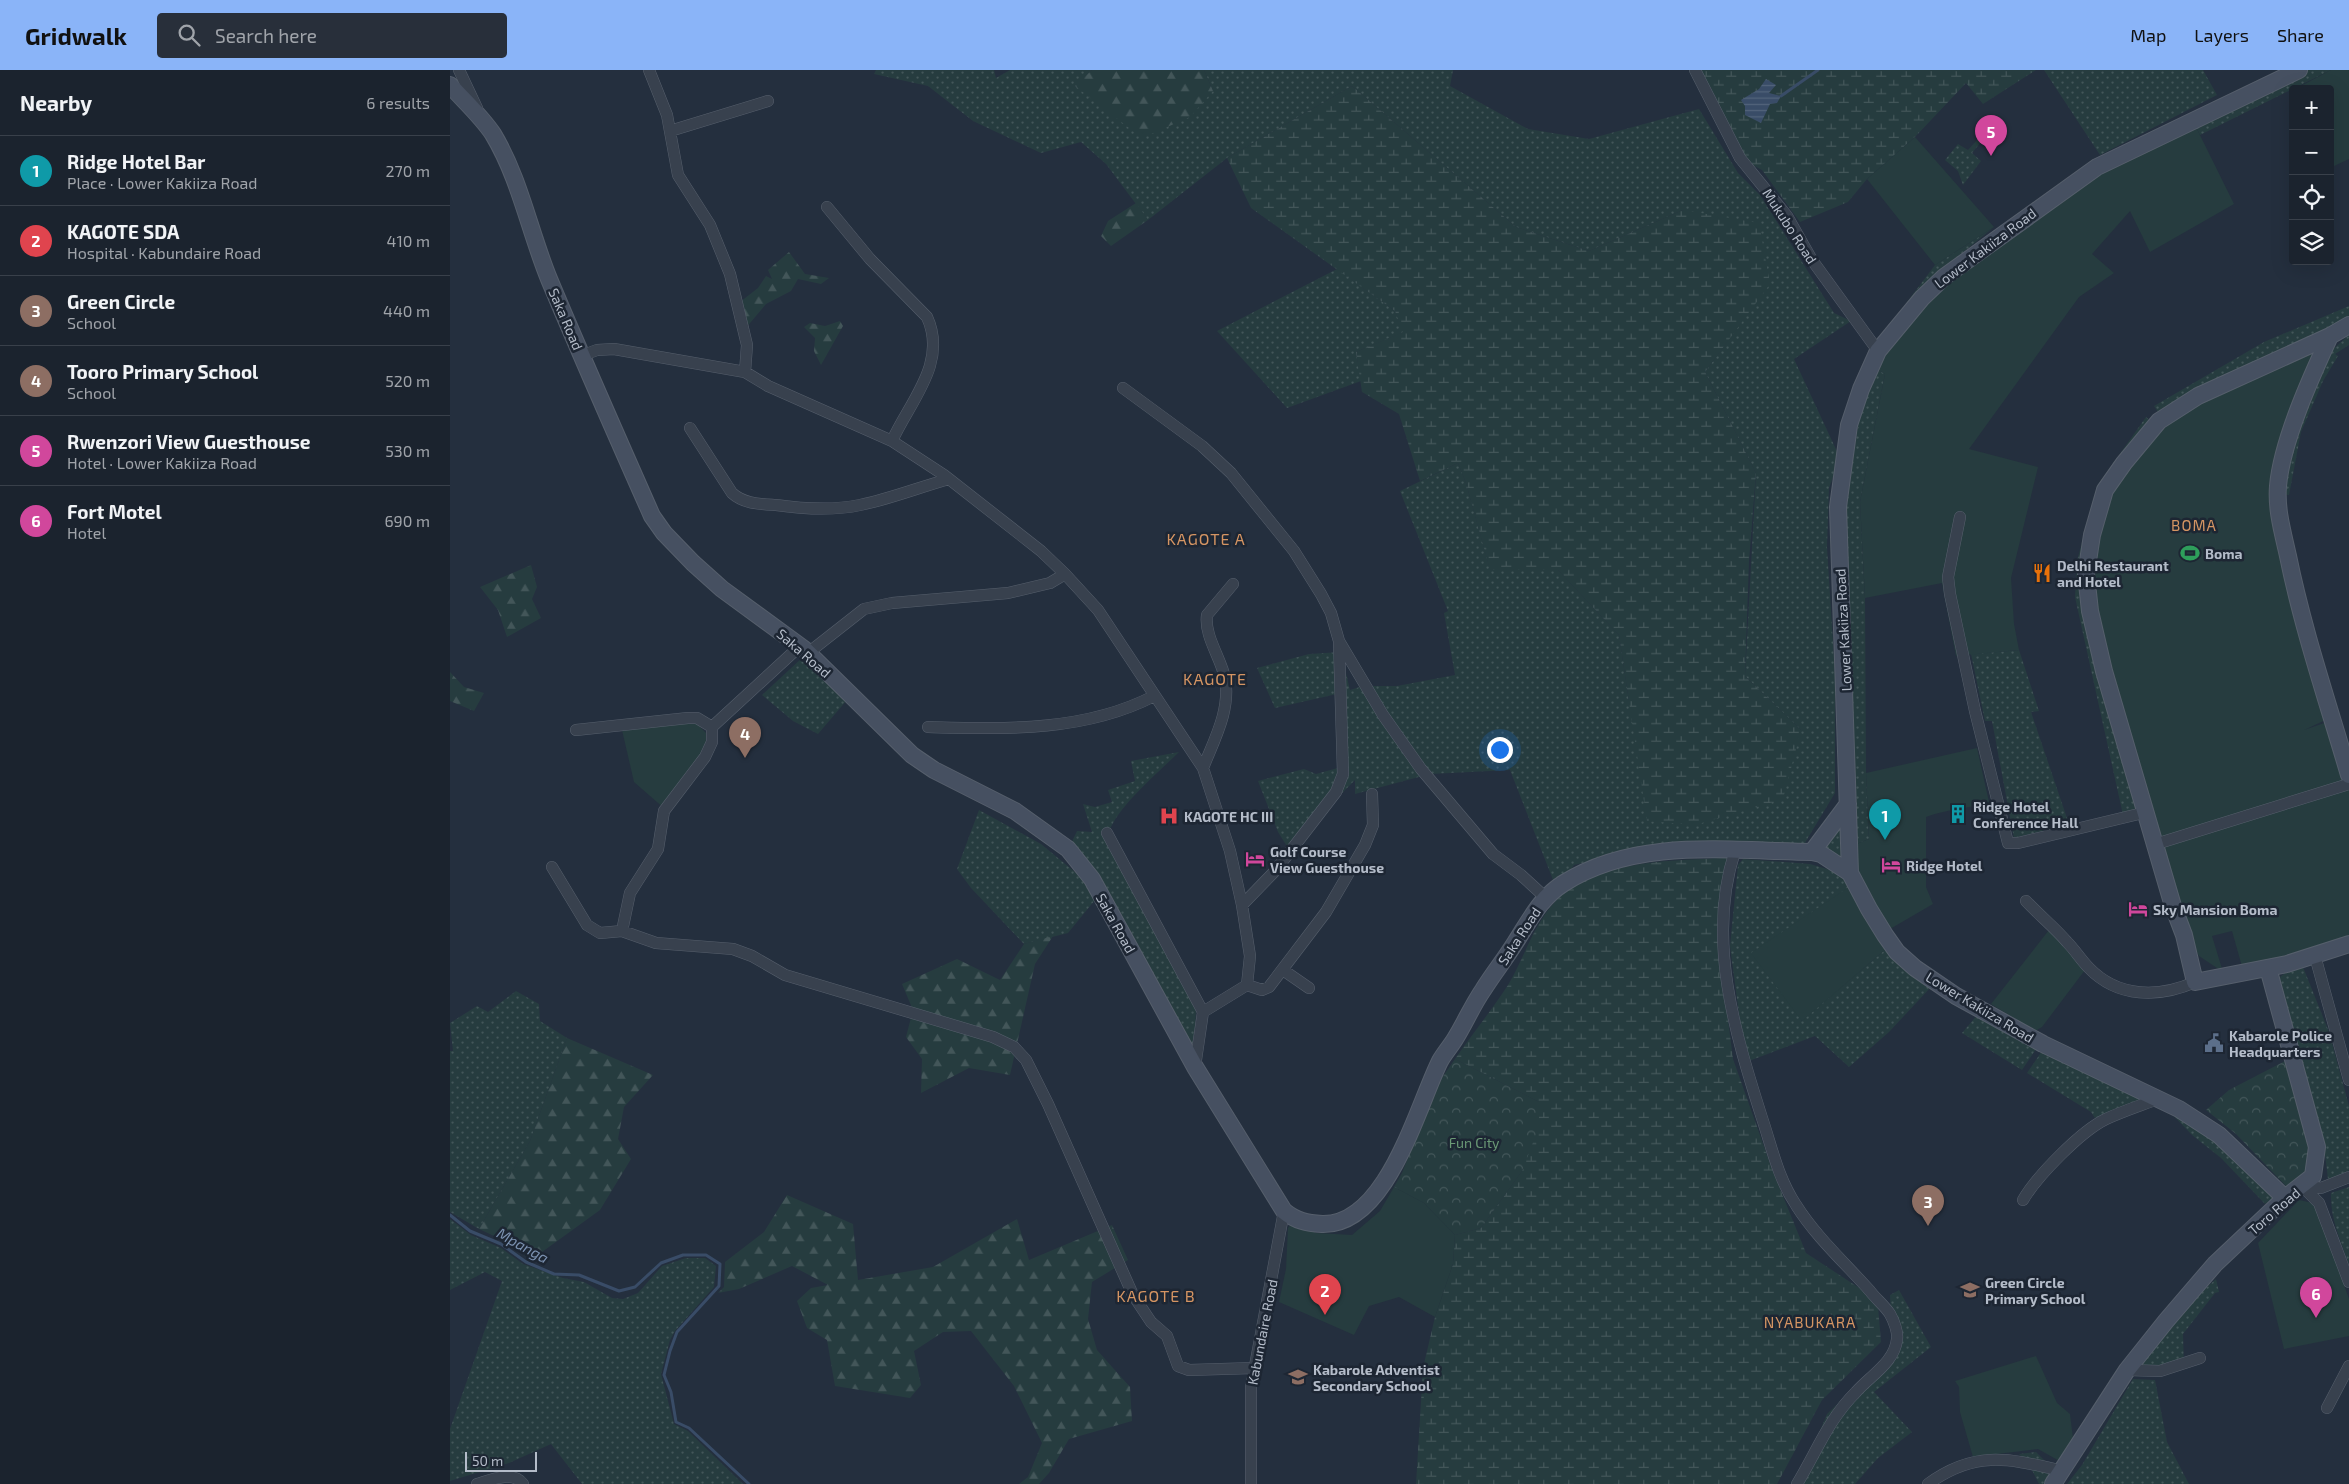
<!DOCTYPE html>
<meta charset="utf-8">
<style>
body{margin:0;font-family:"Exo 2",sans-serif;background:#282f3a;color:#f1f3f6}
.controls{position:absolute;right:15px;top:15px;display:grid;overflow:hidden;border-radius:5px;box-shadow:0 5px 20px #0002}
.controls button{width:45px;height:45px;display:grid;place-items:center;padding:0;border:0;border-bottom:1px solid #39404a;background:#1b232e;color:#f1f3f6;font:25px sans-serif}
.scale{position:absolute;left:15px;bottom:12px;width:72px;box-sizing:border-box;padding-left:5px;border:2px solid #b4bcc9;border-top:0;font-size:14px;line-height:18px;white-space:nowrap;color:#b4bcc9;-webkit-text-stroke:4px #1d2633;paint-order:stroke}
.you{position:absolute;left:1049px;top:679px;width:18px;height:18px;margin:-12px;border:4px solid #fff;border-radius:50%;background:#1a73e8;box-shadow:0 0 0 8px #1a73e833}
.badge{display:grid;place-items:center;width:32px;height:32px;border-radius:50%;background:#8ab4f8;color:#fff;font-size:16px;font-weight:700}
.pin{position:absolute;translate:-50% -41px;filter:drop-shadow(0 1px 2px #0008)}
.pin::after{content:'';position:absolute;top:26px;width:18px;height:15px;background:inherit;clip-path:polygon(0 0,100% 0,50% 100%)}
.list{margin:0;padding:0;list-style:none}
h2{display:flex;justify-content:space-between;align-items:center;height:65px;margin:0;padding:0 20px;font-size:21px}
h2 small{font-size:16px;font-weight:400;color:#a0a4aa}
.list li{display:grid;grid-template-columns:32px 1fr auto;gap:15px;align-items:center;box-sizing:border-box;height:70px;padding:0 20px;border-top:1px solid #39404a}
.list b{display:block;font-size:19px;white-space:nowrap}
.list p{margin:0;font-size:16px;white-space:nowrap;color:#a0a4aa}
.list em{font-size:16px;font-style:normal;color:#a0a4aa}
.icon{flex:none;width:28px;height:28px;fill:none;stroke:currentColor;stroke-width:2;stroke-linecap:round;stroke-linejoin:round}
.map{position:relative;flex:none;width:1899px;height:1414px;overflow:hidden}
header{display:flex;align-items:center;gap:30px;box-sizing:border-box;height:70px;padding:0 25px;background:#8ab4f8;color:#111}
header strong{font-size:24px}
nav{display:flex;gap:28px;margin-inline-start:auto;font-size:18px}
.search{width:350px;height:45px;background:#282f3a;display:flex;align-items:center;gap:12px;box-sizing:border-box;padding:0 18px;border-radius:5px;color:#a0a4aa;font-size:19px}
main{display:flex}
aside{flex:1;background:#1b232e}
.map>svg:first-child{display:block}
.grass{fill:url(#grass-dots)}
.forest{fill:url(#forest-firs)}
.wetland{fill:url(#wetland-marsh)}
.park{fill:url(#park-crowns)}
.garden{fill:#263c3f}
.water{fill:url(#water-rules)}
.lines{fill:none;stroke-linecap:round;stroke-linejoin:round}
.stream{stroke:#394c67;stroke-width:3}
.minor-casing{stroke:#565f6c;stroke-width:12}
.secondary-casing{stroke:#565f6c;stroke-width:18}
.minor{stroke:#38414e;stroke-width:11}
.secondary{stroke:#465061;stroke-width:16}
.labels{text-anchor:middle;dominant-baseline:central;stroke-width:5;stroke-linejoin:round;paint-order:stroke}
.street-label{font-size:14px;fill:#b4bcc9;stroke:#1d2633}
.poi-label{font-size:14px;font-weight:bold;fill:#b4bcc9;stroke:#1d2633;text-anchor:start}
.park-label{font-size:14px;fill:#6b9a76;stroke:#1d2633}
.neighbourhood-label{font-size:15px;letter-spacing:1px;fill:#d59563;stroke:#1d2633}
.water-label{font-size:15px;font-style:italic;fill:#7c92b1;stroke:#1d2633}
.quarter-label{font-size:16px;letter-spacing:1px;fill:#d59563;stroke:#1d2633}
</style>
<header>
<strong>Gridwalk</strong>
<div class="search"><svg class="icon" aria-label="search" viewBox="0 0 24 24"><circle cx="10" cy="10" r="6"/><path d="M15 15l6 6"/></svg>Search here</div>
<nav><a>Map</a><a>Layers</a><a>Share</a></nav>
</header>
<main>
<aside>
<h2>Nearby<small>6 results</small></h2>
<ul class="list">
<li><span class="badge" style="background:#0f9aa8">1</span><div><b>Ridge Hotel Bar</b><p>Place · Lower Kakiiza Road</p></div><em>270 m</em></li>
<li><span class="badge" style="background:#e0444e">2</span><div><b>KAGOTE SDA</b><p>Hospital · Kabundaire Road</p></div><em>410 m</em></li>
<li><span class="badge" style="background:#8d6e63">3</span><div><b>Green Circle</b><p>School</p></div><em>440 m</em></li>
<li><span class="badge" style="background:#8d6e63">4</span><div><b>Tooro Primary School</b><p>School</p></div><em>520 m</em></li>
<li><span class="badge" style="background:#d1479c">5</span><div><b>Rwenzori View Guesthouse</b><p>Hotel · Lower Kakiiza Road</p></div><em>530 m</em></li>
<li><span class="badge" style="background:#d1479c">6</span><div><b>Fort Motel</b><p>Hotel</p></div><em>690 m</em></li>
</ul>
</aside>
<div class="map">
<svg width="1899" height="1414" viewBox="0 0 1899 1414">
<defs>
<pattern id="grass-dots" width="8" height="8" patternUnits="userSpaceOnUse" patternTransform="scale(1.25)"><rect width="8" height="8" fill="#263c3f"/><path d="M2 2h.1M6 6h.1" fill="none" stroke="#435659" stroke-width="1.8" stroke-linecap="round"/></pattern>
<pattern id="forest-firs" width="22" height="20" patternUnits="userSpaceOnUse" patternTransform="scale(1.25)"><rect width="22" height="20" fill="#263c3f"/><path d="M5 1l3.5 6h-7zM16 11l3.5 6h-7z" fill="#435659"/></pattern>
<pattern id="wetland-marsh" width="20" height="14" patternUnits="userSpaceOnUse" patternTransform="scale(1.25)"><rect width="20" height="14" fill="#263c3f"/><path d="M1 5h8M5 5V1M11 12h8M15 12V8" fill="none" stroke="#435659"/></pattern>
<pattern id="park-crowns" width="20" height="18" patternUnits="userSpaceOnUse" patternTransform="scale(1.25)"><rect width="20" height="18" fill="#263c3f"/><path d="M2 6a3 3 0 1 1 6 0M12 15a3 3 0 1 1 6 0" fill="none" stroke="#435659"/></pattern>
<pattern id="water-rules" width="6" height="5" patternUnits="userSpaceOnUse" patternTransform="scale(1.25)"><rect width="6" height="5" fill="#394c67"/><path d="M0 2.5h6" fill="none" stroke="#53647b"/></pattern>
</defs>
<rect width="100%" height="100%" fill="#242f3e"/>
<path class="grass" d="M426,0H544L546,8L560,0H642L625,17L763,21L754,0H1003L1000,16L1078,59L1139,69L1249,39L1288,103L1310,125L1384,243L1401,251L1344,289L1390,388L1379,418L1377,477L1385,604V723L1353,776L1190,779L1124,795L1107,820L1060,700L980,704L905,724V710L838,778L828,762L808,711L854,699L866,704L895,696L887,624L825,638L807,598L859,584L891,582L900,620L913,616H947L1005,605L994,543L998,541L950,421L1008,393L1016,413L1040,499L1108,500L1169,565L1179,631L1351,660L1295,606L1306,403L1255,302L1319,214L1233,140L1139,181L1066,157L902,16L777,88L698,150L656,94L631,72L591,83L523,51L478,16L424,4Z
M1594,0H1753L1767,25L1650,85Z
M1854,0H1881L1750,65L1744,53Z
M1528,69L1531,72L1522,83L1531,91L1513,115L1508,101L1495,90L1508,74L1518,80Z
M1544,157L1488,203L1433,264L1485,195Z
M887,199L945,241L954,262L906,282L911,311L837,338L767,261Z
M1899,236V253L1712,348L1704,336L1814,272Z
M1899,265V275L1885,284L1888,286L1873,311L1851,362L1839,425L1830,424L1843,366L1881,281Z
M1427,299L1435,304L1410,432L1415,528L1416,704L1419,769L1404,775L1394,428L1410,346Z
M1696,347L1703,353L1690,742L1673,745L1625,527L1627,491L1647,416Z
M1569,580L1589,641L1581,642L1619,754L1564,768L1542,651H1535L1521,584Z
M352,588L397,630L368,664L343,651L312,625Z
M729,682C709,702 668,736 659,762L746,937L745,966L742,975L738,974L656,817L640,796L619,778L627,761L642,762L633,734L645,737L662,732L658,720L685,711L681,691Z
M529,740L591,774L631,807L645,830L618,863L574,874L521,818L507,799Z
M1391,745L1392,786L1388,793L1370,780Z
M1293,789L1360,794L1387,802L1402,815L1351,951L1436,879L1449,895L1481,917L1439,962L1399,997L1365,966L1299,991L1293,974L1280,876L1288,795Z
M1843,896L1853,897L1879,962L1899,1036V1100L1892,1107L1878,1109L1873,1068L1829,923L1830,907Z
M66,921L89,934L90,951L117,968L80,1071L29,1159L0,1142V981H3L0,953L27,936L38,942Z
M1529,943L1588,976L1572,1000L1512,963Z
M1594,978L1701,1028L1645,1048L1641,1042L1577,1003Z
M1715,1037L1761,1065L1825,1127L1815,1134L1771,1088L1742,1065Z
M1899,1117V1195C1891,1171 1880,1149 1881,1123Z
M0,1149L21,1165L51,1178L73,1194L113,1208L134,1212L162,1228L173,1229L188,1223L212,1196L236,1188H255L266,1196L264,1217L225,1261L220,1270L211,1304L224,1354L238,1361L293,1414H132L101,1374L59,1393L0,1411V1359L52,1211L35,1202L0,1220Z
M1766,1209L1769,1222L1765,1223L1733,1264L1734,1295L1686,1302L1719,1251Z
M1449,1220L1481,1277L1424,1322L1462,1362L1428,1388L1405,1414H1348L1377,1344L1443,1280L1440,1225Z
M1683,1309L1705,1310L1717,1372L1739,1414H1617L1632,1395Z
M1586,1382L1610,1406L1605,1414H1589L1581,1398L1569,1384Z"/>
<path class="forest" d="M642,0H754L763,21L740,47L692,68L625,16Z
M686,133L698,150L661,176L651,166L658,151Z
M339,182L355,204L379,208L371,214L348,209L341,221L316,234L295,259L290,232L308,218L316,206L322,209L318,200Z
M390,251L393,256L371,295L364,281L365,268L354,257L360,253L375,256Z
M81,495L87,517L82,529L91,548L57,567L48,540L30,517Z
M0,602L14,617L34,623L24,641L0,631Z
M603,866L585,894L560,1005L519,998L471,1023L472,989L456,967L463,940L452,914L507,889L550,910L574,874Z
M117,968L203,1005L174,1037L168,1069L181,1089L150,1140L81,1190L55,1171L29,1159L80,1071Z
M337,1125L403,1154L408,1210L483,1197L567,1149L579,1190L662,1155L678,1190L642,1212L638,1249L647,1280L680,1317L682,1351L619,1369L599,1403L589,1414H569L578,1407L592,1373L564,1316L521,1261L493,1262L464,1281L471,1315L460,1328L385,1316L377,1270L357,1258L347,1231L361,1218L378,1215L342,1196L289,1219L268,1223L274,1217L275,1192L314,1162Z"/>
<path class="wetland" d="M1251,0H1586L1533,34L1516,13L1465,67L1417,109L1398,132L1350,152L1312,100L1297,92Z
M902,16L1066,157L1139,181L1233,140L1309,153L1320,214L1255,302L1306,403L1299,491L1295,606L1351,660L1333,729L1245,755L1197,751L1169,565L1108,500H1040L1016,413L1008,393L970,411L949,344L912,322L906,282L953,262L945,241L801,138L777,88Z
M1277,788L1268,870L1283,989L1322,1099L1356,1183L1423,1227L1428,1236L1431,1272L1372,1330L1327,1414H966L973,1298L985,1247L1003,1194L1005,1165L1031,1158L1072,1101L1089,1032L1005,989C1022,964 1042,940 1058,915C1076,885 1085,848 1113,824C1153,790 1227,790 1277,788Z"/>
<path class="park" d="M1005,989L1089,1032V1057L1072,1101L1031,1158L1005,1165L974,1133L944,1117L952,1103L987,1015Z
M1835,991L1862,1078L1859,1096L1849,1112L1836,1116L1786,1064L1756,1040L1779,1020Z"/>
<path class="garden" d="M1881,0H1899V89L1884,96L1880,90V19H1845Z
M1744,53L1784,134L1700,182L1680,141L1642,184L1664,203L1629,227L1519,379L1588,397L1561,508L1564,554L1569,580L1506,586L1492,513L1415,528L1410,432L1435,304L1427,299L1432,285L1478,227L1659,96Z
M1465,67L1544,157L1485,195L1417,109Z
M1876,275L1828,414L1882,647L1854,660L1880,651L1899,715V869L1793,900L1782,861L1762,866L1773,902L1749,886L1729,847L1641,543L1638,502L1659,422L1675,396L1745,329L1825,293L1856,286Z
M243,650L261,668L215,739L184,712L172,660Z
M1527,678L1539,732C1518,739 1497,739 1476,747V817L1483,834L1440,859C1421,834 1407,807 1404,775L1419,769L1416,703Z
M1402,815L1436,879L1352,951L1301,883Z
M1599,860L1635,900L1592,957L1585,961L1541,934Z
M944,1117L974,1133L1005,1165L1003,1194L985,1247L949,1227L919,1236L904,1265L829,1232L836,1199L838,1158L842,1153L859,1158L866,1163L902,1165L930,1141Z
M1849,1130L1863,1133L1868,1141L1899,1229V1266L1834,1279L1808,1173Z
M1586,1286L1607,1333L1620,1344L1623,1368L1613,1393L1588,1379L1523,1387L1510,1342L1509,1317L1505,1311Z"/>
<path class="water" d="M1316,9L1326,15L1319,23L1331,26L1327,33L1320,34L1311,53L1295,45V36L1291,30L1309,19Z"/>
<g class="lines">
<path class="stream" d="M1331,26L1368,0
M0,1145L20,1161L51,1174L76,1192L104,1204L129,1205L169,1221L185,1217L211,1193L233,1185H256L270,1194L269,1216L227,1262L220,1281L214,1305L221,1322L226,1352L239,1358L299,1414"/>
<g class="minor-casing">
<path id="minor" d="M9,0L27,38
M199,0L217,45L228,105L260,155L280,204L297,275L295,302
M1245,0L1290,88L1337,146L1362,190L1428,281
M220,61L318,31
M377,137L420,189L477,247C498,293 460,331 442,371
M131,286L147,280L164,279L295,302L318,316L442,371L494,405L591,481L615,504L648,540L753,698L780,781L792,835L800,886L797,915L753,942L745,997
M673,318L752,376L781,403L844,481L871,524L881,543L889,571L933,645L971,699L1043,784L1071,805L1095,827
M240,358L282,423C294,434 310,434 326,435C354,439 382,441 410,435C440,429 470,417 499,409
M1510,447L1498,507L1500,524L1525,641L1558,773H1568L1697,742
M358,583L414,539L442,533L558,523L600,513L615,504
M262,657L350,576
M478,657C555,659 634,662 704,626
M126,660L238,648H247L262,657
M753,698C764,670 781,640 775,608C771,588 754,566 757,545L783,514
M657,763L753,942
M1706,774L1899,714
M1285,781C1256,869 1285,963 1312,1048C1322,1078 1328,1108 1346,1135C1366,1167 1396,1194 1420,1221C1426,1229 1435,1236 1440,1244C1444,1251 1448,1262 1447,1269C1445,1292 1420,1306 1406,1322C1378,1350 1367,1381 1347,1414
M102,797L137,855L150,863L172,861L206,873L283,879L302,886L335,905L543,967L564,977L576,990L598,1034L683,1225L701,1252L717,1266L728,1296L739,1300L804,1298
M1576,831C1589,845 1604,857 1617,872C1625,880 1631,890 1639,898C1668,928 1709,928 1745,912
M792,835L825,801L886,722L893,704L889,572
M172,861L180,823L208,779L214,741L255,687L262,672V657
M1865,886L1899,1010
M833,900L859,918
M797,915L812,920L819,917L876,842L915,775L923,755L922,724
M1852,1116L1869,1133L1899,1212
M1852,1116L1871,1118L1899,1107
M1573,1130C1587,1106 1631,1061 1656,1049C1673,1041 1692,1035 1710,1028
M1677,1300L1710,1301L1750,1288
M1877,1338L1899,1296
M27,1414C40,1410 63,1400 73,1414
M801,1414V1317L834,1141
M1478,1414C1526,1379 1560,1389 1613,1401"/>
</g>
<g class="secondary-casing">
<path id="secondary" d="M0,15C14,31 31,46 43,64C70,109 79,160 99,209C132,288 167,367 202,446L214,463L243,493L272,519L354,579L462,685L484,700L565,741L618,779L642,809L745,997L834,1141C846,1151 857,1153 872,1154C937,1156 967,1037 990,991C994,984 1000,977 1005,969C1015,953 1022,936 1033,920C1043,904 1055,889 1065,873C1080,850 1090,828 1114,813C1187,767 1280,781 1362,782L1371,784L1400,803
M1899,255L1880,266L1748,326L1709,351L1674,393L1655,420L1642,465L1636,504L1640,541L1654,601L1723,836L1734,865L1745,912L1837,894L1899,874
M1880,266C1861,307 1832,371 1828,416C1826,440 1833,463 1838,486C1853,560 1878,633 1899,705
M1362,782L1398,734
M1835,1128L1769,1065L1729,1039L1593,974L1506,926L1465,898L1447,882L1435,865L1419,839L1400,803L1388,437L1399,355L1411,319L1428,281L1472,228L1494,207L1647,97L1849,0
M1603,1414L1677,1300L1716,1251L1765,1194L1835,1128L1863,1106L1867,1077L1818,898"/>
</g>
<use href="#minor" class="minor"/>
<use href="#secondary" class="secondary"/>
</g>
<defs>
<g id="stadium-bare" transform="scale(1.5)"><path d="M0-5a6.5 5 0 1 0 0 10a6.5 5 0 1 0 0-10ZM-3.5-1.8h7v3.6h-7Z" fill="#2e9e5b" stroke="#1d2633" stroke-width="2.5" paint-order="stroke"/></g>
<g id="restaurant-bare" transform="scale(1.5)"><path d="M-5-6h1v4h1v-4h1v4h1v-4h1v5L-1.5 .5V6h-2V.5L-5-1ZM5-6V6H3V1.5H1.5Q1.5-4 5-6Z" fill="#e8710a" stroke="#1d2633" stroke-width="2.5" paint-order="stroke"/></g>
<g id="building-bare" transform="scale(1.5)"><path d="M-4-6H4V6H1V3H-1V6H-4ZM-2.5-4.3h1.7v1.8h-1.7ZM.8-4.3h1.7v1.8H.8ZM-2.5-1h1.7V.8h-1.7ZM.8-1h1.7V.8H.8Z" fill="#0f9aa8" stroke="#1d2633" stroke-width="2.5" paint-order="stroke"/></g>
<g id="hospital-bare" transform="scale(1.5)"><path d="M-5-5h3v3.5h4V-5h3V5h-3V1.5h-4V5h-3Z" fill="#e0444e" stroke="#1d2633" stroke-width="2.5" paint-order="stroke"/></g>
<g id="hotel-bare" transform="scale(1.5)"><path d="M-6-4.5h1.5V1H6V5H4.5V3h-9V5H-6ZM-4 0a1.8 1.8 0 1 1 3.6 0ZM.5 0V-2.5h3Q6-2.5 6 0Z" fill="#d1479c" stroke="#1d2633" stroke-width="2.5" paint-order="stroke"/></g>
<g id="civic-bare" transform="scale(1.5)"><path d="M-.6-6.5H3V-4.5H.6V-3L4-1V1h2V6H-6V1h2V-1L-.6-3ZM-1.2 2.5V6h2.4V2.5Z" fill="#5c6f8a" stroke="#1d2633" stroke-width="2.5" paint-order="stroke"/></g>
<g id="school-bare" transform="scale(1.5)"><path d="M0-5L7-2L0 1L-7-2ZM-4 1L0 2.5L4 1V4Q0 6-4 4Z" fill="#8d6e63" stroke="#1d2633" stroke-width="2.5" paint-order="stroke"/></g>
</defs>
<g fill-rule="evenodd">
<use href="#stadium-bare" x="1740" y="483"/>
<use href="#restaurant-bare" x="1592" y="503"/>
<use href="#building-bare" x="1508" y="744"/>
<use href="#hospital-bare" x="719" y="746"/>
<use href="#hotel-bare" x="805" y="789"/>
<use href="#hotel-bare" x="1441" y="795"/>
<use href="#hotel-bare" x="1688" y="839"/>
<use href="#civic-bare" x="1764" y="973"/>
<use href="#school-bare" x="1520" y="1220"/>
<use href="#school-bare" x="848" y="1307"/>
</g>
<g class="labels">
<g class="street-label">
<text transform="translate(1340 156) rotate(57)">Mukubo Road</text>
<text transform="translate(1535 178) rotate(-37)">Lower Kakiiza Road</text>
<text transform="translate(116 249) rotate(67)">Saka Road</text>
<text transform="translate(1393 560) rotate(-93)">Lower Kakiiza Road</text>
<text transform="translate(354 583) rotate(41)">Saka Road</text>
<text transform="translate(666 853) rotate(61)">Saka Road</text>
<text transform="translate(1069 866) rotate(-57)">Saka Road</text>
<text transform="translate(1530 937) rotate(31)">Lower Kakiiza Road</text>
<text transform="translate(1824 1141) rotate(-41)">Toro Road</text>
<text transform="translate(812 1262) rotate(-79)">Kabundaire Road</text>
</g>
<g class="poi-label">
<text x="1755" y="483">Boma</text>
<text x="1607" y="495">Delhi Restaurant<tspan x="1607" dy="16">and Hotel</tspan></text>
<text x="1523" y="736">Ridge Hotel<tspan x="1523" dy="16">Conference Hall</tspan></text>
<text x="734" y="746">KAGOTE HC III</text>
<text x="820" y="781">Golf Course<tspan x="820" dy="16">View Guesthouse</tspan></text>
<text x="1456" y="795">Ridge Hotel</text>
<text x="1703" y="839">Sky Mansion Boma</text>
<text x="1779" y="965">Kabarole Police<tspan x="1779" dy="16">Headquarters</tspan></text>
<text x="1535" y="1212">Green Circle<tspan x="1535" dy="16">Primary School</tspan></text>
<text x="863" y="1299">Kabarole Adventist<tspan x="863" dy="16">Secondary School</tspan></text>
</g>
<g class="park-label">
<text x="1024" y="1072">Fun City</text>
</g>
<g class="neighbourhood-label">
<text x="1744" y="455">BOMA</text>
<text x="1360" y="1252">NYABUKARA</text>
</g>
<g class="water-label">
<text transform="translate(73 1175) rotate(29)">Mpanga</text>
</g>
<g class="quarter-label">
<text x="756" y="468">KAGOTE A</text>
<text x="765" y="608">KAGOTE</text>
<text x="706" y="1225">KAGOTE B</text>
</g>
</g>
</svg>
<div class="controls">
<button>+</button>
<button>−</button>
<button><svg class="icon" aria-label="locate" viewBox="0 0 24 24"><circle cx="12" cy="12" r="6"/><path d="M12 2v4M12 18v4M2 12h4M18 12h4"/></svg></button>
<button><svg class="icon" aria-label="layers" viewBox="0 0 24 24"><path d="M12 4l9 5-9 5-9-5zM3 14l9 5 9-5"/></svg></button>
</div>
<div class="scale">50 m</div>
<div class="you"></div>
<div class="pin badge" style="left:1435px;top:770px;background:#0f9aa8">1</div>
<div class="pin badge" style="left:875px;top:1245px;background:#e0444e">2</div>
<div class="pin badge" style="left:1478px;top:1156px;background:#8d6e63">3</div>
<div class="pin badge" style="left:295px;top:688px;background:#8d6e63">4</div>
<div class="pin badge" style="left:1541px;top:86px;background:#d1479c">5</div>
<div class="pin badge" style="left:1866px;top:1248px;background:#d1479c">6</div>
</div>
</main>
